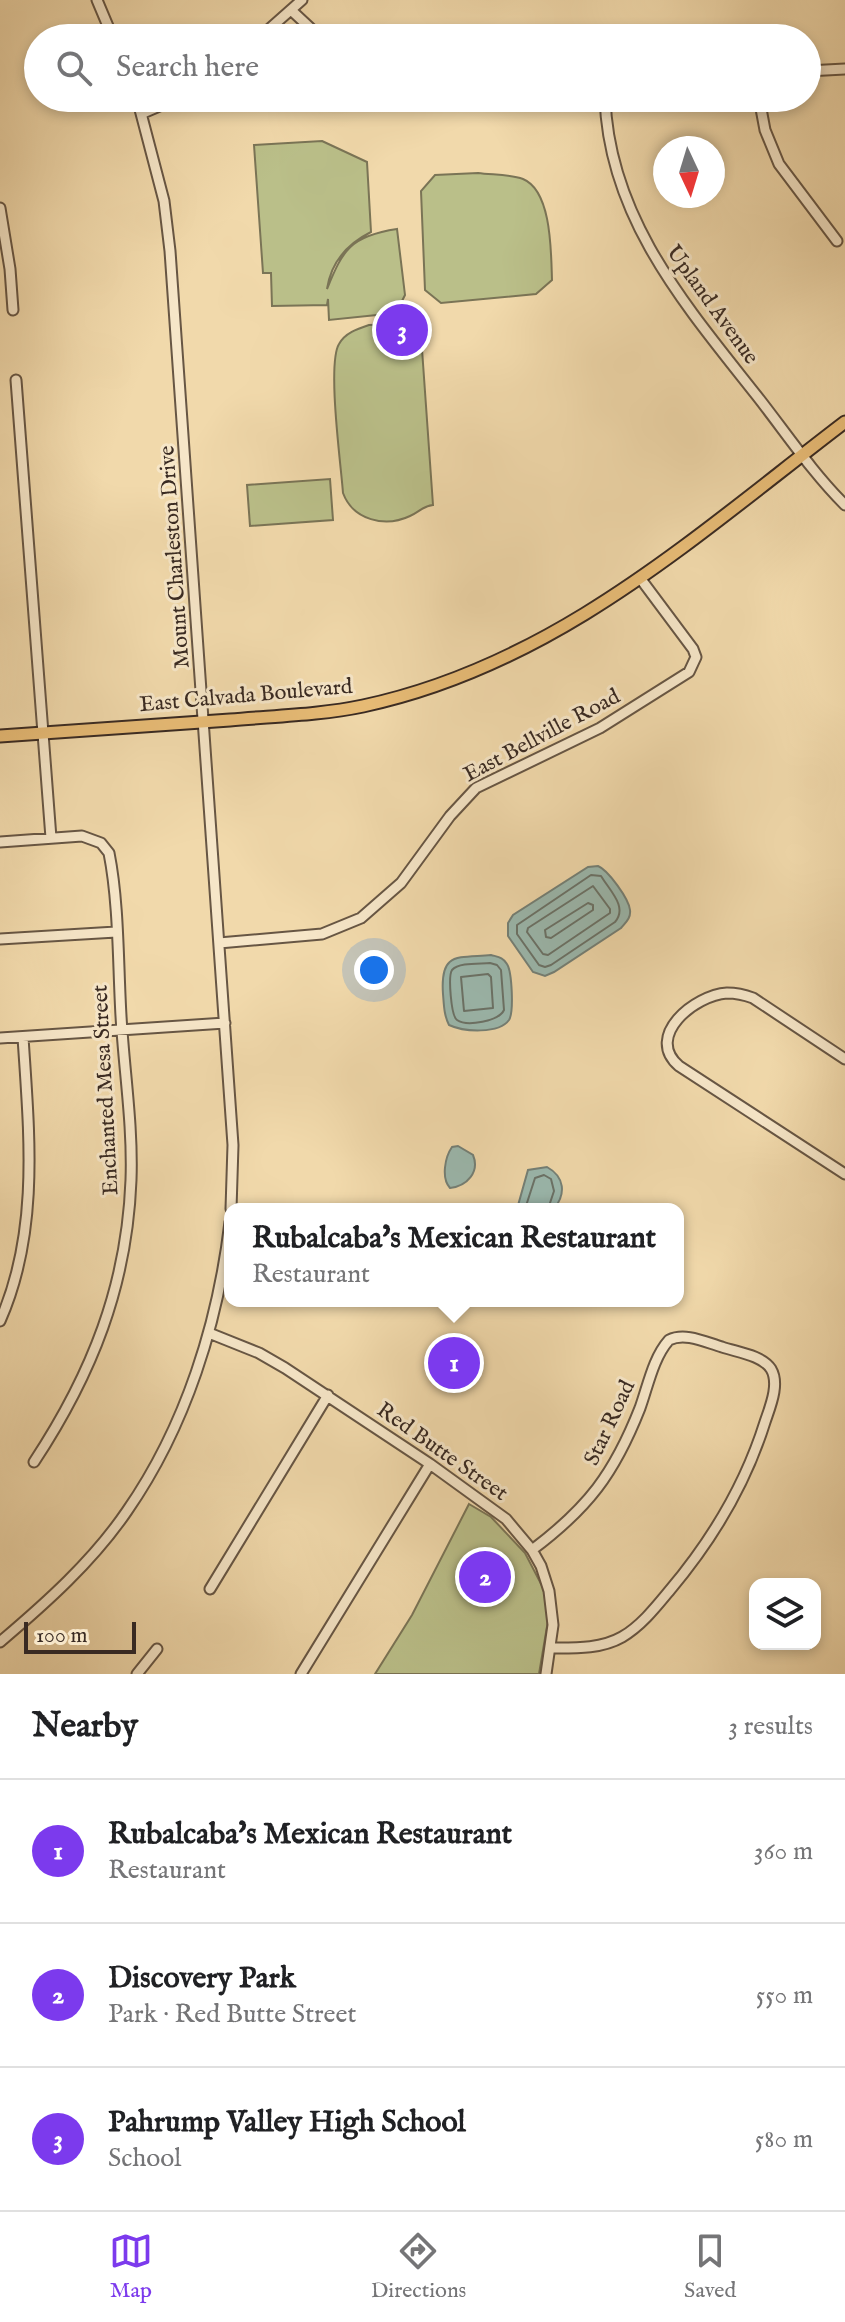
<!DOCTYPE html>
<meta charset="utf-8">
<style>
body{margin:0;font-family:"IM FELL English",serif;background:#f2f2f2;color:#202124}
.controls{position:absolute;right:24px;bottom:24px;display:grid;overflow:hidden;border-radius:16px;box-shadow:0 4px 12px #0003}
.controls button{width:72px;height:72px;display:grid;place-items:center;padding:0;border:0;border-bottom:2px solid #e0e0e0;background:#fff;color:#202124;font:40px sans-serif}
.compass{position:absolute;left:653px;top:136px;width:72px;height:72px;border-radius:50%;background:#fff;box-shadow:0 4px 12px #0003;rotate:176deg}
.scale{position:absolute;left:24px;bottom:20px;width:112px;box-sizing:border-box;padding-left:8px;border:4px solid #392a22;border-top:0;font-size:22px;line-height:28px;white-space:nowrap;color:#392a22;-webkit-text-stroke:6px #f6e6c8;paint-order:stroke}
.you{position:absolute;left:374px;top:970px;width:28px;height:28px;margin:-20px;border:6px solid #fff;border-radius:50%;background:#1a73e8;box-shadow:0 0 0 12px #1a73e833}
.badge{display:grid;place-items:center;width:52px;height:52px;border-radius:50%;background:#7c3aed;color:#fff;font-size:26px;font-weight:700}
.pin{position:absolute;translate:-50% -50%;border:4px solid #fff;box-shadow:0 2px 8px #0006}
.popup{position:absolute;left:224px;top:1203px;width:460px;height:104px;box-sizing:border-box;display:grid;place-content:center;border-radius:16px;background:#fff;filter:drop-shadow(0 2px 6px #0005);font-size:26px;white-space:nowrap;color:#757577}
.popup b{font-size:30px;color:#202124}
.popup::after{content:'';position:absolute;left:50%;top:100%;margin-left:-16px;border:16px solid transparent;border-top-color:#fff}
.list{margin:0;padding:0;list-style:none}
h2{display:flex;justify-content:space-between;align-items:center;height:104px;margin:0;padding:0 32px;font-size:34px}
h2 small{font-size:26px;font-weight:400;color:#757577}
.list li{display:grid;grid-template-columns:52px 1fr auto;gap:24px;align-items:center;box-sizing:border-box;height:144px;padding:0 32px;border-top:2px solid #e0e0e0}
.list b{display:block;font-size:30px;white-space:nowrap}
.list p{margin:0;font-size:26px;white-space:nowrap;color:#757577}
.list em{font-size:26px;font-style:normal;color:#757577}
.icon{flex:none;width:44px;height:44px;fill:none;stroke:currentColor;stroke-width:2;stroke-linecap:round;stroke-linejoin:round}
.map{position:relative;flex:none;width:845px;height:1674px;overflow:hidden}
.search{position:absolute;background:#fff;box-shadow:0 4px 12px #0003;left:24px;right:24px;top:24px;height:88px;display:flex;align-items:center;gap:20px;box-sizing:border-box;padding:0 28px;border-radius:44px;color:#757577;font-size:30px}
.sheet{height:536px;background:#fff}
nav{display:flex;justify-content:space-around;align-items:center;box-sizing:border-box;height:112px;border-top:2px solid #e0e0e0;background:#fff;font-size:22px;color:#757577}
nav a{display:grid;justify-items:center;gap:4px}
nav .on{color:#7c3aed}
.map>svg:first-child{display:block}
.green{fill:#babf89;stroke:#7a7456;stroke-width:2}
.water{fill:#9bb9af;stroke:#748077;stroke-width:2}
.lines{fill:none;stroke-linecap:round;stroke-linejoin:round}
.shore{stroke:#6a7268;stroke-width:2}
.minor-casing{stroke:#675644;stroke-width:13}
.major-casing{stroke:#392a22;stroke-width:15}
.minor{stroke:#f6e6c8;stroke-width:9}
.major{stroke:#e8bc76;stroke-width:11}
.labels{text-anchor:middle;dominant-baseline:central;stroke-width:6;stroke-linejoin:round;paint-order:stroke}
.street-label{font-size:22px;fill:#392a22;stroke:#f6e6c8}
</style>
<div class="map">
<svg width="845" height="1674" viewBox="0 0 845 1674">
<rect width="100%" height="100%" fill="#f1d9ab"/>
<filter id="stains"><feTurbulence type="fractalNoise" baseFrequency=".0025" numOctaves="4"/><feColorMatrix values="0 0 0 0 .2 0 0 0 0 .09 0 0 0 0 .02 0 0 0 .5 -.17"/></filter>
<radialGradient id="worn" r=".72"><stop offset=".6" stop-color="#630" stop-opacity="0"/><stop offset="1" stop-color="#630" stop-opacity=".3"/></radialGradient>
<path class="green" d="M322,141L367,162L371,232C347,244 331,262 327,289C343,250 350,236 397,229L405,295L396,313L329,320L328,299L327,305L272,306L271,273H263L254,145Z
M478,173C491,175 510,174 523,179C552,191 551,253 552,280L536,294L441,303L425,290L421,191L435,175Z
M369,325C393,323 405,336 421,335L433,505C423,506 419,512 410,516C385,528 353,520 343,493C341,465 327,364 339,344C345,333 357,329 369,325Z
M330,479L333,520L250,526L247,485Z
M469,1504L491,1517L525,1553L551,1603L539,1674H375L412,1615Z"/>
<path class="water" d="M598,866C608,870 629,899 630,910C631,918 626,922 621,928L554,972L545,976L533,972L508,936V923L513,915L588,867Z
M491,955C498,957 503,957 507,964C512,972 514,1012 509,1020C499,1034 464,1032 449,1025C444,1015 444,1006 443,994C440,952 456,958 491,955Z
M458,1146L473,1155C480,1172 467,1186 450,1188C441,1178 445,1157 452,1147Z
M547,1167C565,1177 566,1194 554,1209H517L528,1170Z"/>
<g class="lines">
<path class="shore" d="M591,875L601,876C610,891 628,907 615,922L551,965L545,967L539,965L517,934V925Z
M593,886L610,909V913L548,955L543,954L527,932L528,928Z
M588,903L593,905V910L551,938L546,937L545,930Z
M490,963L497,965L501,970L504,1010C499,1021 467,1027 457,1020C451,1016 448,976 452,970C459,962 480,964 490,963Z
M488,974L491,977L493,1008L464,1011L461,977Z
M525,1209L535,1178L544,1175L551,1179L554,1191L548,1209"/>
<g class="minor-casing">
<path id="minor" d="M97,0L113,38
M291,10L321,38
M259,38L302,0
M807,71L845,69
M137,98L164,201L170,251L233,1145L231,1209
M605,98C609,218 686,306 757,396C786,433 812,472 845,505
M759,98L765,130L779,164L837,241
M143,113L178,98
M0,208L10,269L13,310
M16,380L51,838
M0,842L82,836L101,843L109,853C119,903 118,965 121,1016C124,1070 133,1125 131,1180C127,1286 92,1374 34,1462
M0,939L116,932
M219,943L322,934L361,918L401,883L450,816L476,788L600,728L689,672L696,657L693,649L640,578
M0,1038L225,1023
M845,1059L753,998C745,995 736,993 727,993C695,995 644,1036 679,1066L845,1174
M0,1321C40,1231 29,1132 23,1037
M209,1333L259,1353L285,1368L430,1464L506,1519L532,1550L541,1566L549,1591L553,1625L546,1674
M532,1550C588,1508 614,1474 640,1408C648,1386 653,1358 669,1340C685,1332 705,1342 722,1347C736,1352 762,1355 771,1369C780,1384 770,1407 765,1422C745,1486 713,1539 670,1590C656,1607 641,1626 622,1637C601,1649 575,1648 551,1648
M210,1589L328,1395
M0,1642C46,1603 93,1561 127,1511C186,1426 218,1323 230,1222
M137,1674L157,1649
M301,1674L430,1464"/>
</g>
<g class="major-casing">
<path id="major" d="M0,736C77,731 154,726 230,720C274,716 320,715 363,706C555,665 694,537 845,422"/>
</g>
<use href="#minor" class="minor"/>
<use href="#major" class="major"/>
</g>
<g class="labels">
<g class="street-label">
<text transform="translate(712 305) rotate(54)">Upland Avenue</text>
<text transform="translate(175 557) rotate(-94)">Mount Charleston Drive</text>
<text transform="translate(246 696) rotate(-5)">East Calvada Boulevard</text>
<text transform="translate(542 736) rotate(-28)">East Bellville Road</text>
<text transform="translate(106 1090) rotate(-93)">Enchanted Mesa Street</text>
<text transform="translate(610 1423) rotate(-65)">Star Road</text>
<text transform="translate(442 1452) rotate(35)">Red Butte Street</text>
</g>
</g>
<rect width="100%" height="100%" filter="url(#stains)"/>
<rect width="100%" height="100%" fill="url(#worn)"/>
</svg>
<div class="controls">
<button><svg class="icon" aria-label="layers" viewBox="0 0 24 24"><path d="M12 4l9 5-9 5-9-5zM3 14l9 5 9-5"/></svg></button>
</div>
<svg class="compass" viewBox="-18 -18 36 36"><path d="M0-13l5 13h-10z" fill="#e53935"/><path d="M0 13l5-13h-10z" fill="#757577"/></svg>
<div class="scale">100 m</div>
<div class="you"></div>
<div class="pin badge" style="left:454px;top:1363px">1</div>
<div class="popup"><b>Rubalcaba's Mexican Restaurant</b>Restaurant</div>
<div class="pin badge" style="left:485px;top:1577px">2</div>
<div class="pin badge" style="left:402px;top:330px">3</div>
<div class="search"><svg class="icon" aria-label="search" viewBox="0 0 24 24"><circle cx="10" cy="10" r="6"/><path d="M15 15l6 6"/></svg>Search here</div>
</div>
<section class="sheet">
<h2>Nearby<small>3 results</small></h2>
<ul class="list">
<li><span class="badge">1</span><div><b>Rubalcaba's Mexican Restaurant</b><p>Restaurant</p></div><em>360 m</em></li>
<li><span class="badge">2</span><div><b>Discovery Park</b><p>Park · Red Butte Street</p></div><em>550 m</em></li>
<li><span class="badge">3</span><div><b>Pahrump Valley High School</b><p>School</p></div><em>580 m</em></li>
</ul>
</section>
<nav>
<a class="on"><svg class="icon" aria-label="map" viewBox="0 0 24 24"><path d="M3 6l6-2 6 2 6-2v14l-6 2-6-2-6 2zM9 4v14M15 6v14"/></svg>Map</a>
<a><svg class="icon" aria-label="directions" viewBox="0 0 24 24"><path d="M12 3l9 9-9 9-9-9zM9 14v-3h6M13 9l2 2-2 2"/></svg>Directions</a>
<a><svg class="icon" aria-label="saved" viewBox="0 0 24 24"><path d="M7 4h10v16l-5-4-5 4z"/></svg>Saved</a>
</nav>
